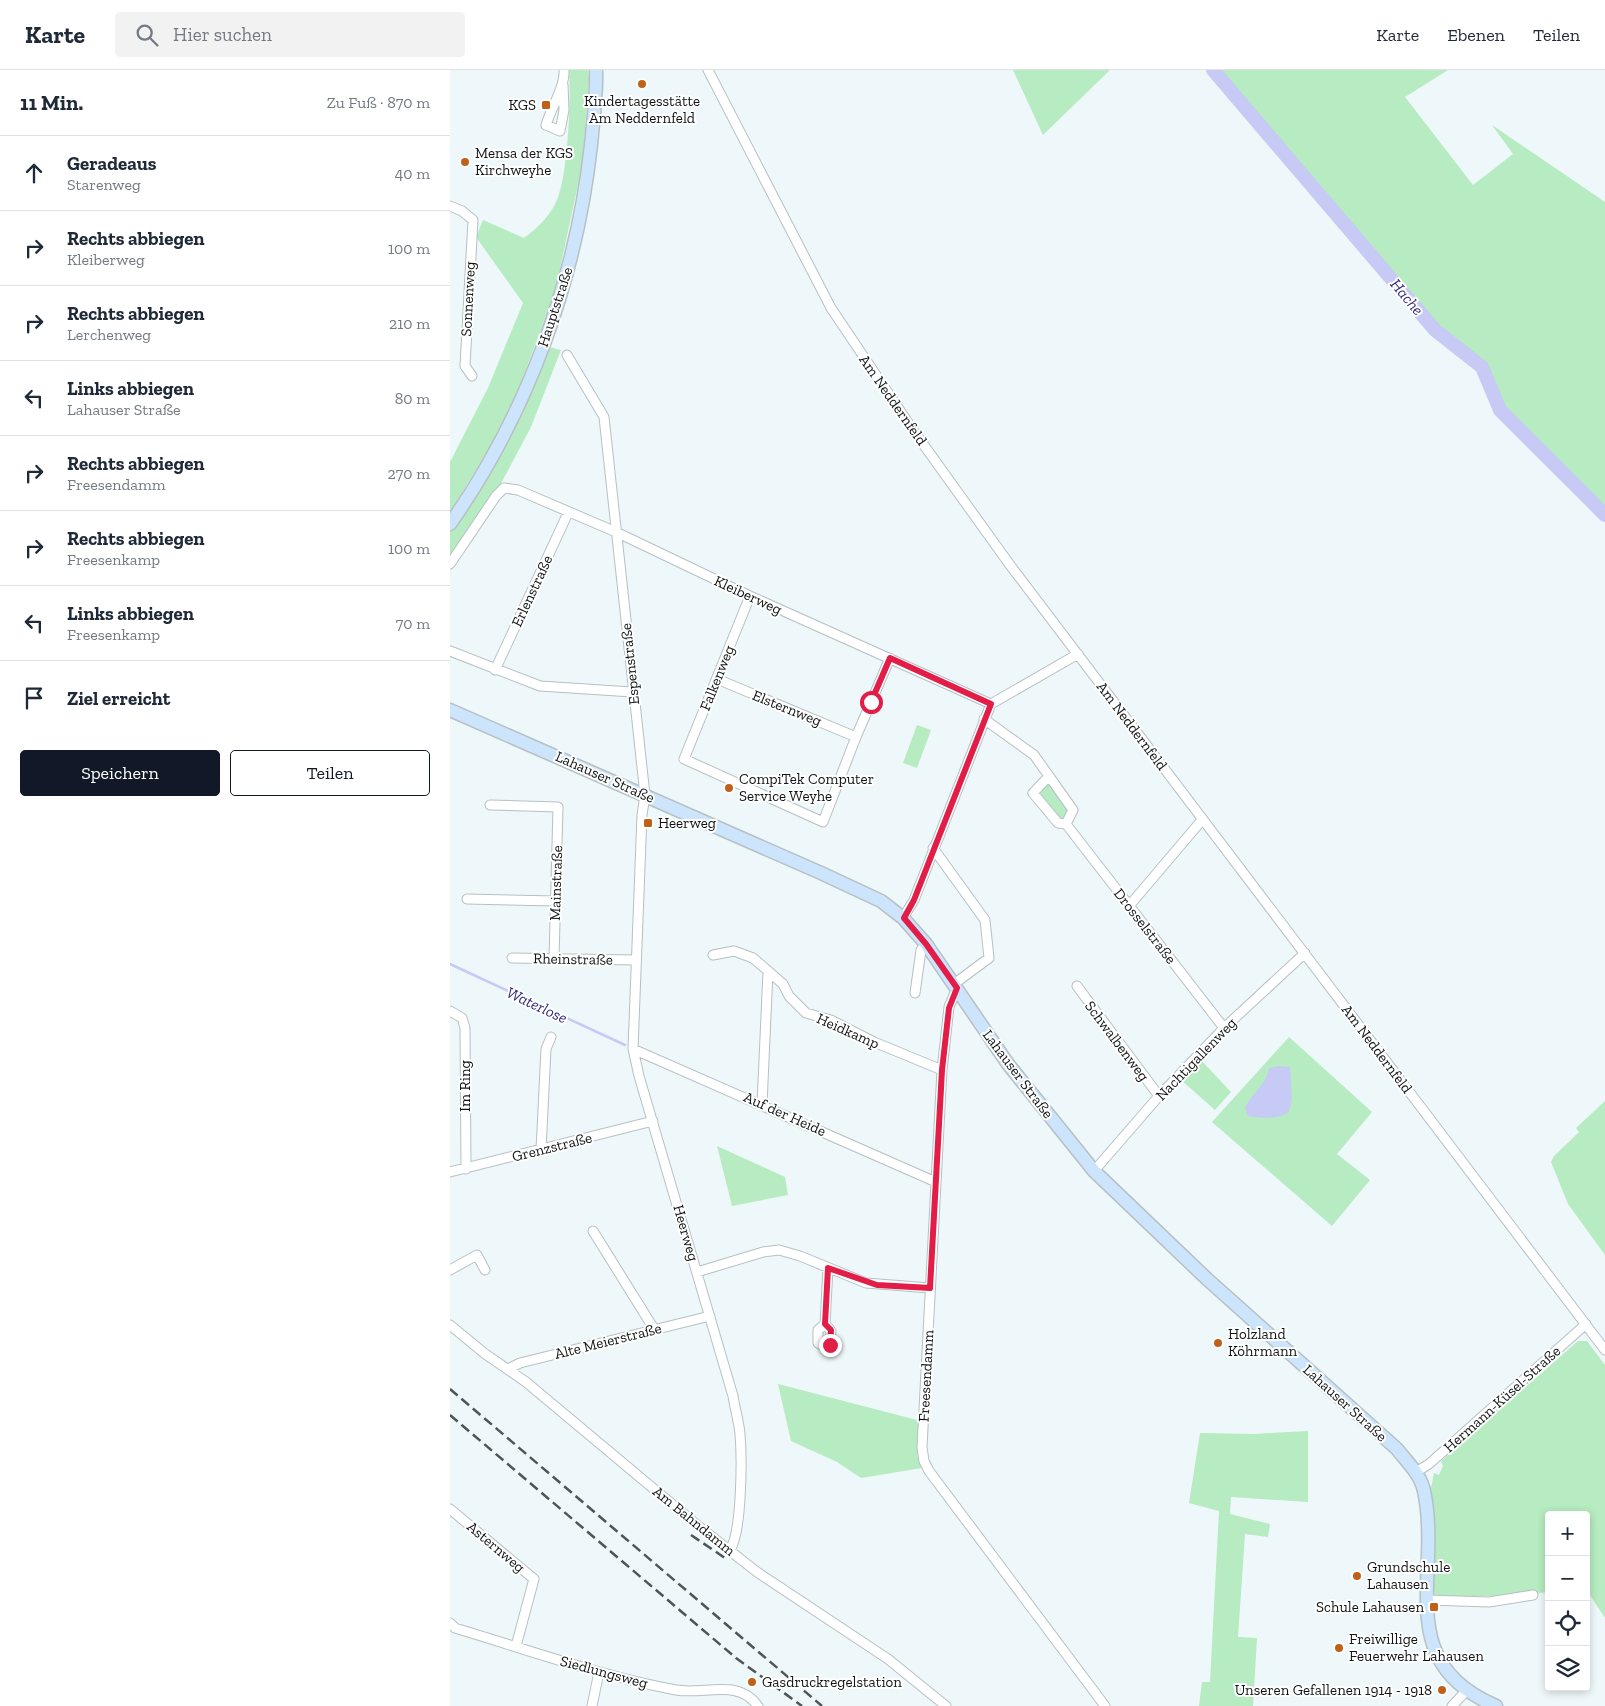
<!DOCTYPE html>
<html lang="de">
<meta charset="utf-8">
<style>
body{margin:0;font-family:"Zilla Slab",serif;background:#f2f2f3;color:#1f2937}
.controls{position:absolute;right:15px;bottom:15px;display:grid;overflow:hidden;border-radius:5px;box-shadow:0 2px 8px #0003}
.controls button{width:45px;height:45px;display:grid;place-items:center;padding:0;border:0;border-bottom:1px solid #e0e1e3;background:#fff;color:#1f2937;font:25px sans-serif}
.stop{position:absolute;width:15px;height:15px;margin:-11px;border:4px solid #e11d48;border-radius:50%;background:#fff}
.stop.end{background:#e11d48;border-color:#fff;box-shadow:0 1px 5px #0008}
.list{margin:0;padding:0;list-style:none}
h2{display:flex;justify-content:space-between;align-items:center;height:65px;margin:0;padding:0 20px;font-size:21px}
h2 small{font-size:16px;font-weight:400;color:#747a83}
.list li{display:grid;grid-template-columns:32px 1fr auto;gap:15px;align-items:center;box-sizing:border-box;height:75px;padding:0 20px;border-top:1px solid #e0e1e3}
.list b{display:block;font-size:19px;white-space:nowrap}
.list p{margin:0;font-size:16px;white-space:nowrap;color:#747a83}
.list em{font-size:16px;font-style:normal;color:#747a83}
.actions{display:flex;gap:10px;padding:15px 20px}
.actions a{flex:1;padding:11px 0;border:1px solid #111827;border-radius:5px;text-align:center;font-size:18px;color:#111827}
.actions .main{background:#111827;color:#fff}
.icon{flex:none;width:28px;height:28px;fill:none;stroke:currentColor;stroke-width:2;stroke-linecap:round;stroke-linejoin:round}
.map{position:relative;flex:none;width:1155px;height:1636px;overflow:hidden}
header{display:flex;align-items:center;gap:30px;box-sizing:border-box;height:70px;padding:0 25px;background:#fff;border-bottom:1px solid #e0e1e3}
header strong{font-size:24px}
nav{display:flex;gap:28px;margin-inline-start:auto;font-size:18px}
.search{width:350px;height:45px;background:#f2f2f3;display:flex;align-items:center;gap:12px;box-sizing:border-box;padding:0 18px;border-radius:5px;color:#747a83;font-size:19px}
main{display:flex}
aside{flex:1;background:#fff}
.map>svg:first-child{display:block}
.green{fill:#b7ebc1}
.water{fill:#c6caf4}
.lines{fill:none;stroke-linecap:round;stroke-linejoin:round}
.stream{stroke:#c6caf4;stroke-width:2.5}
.river{stroke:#c6caf4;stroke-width:14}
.street-casing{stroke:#b7c0c2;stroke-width:11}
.secondary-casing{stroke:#b7c0c2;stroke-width:15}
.street{stroke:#fff;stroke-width:9}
.secondary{stroke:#cce5fc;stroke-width:12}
.rail{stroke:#4f5455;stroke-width:2.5;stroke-dasharray:10 5;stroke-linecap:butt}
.route{stroke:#e11d48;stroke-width:6}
.poi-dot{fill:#c06119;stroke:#fff;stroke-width:2}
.labels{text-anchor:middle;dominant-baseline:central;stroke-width:4;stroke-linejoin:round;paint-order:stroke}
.poi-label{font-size:15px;fill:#111415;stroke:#fff;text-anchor:start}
.street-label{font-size:15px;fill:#111415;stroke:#fff}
.water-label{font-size:16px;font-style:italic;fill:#322b79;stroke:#fff}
</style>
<header>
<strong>Karte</strong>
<div class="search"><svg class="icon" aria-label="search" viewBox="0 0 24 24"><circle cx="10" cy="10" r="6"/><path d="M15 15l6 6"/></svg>Hier suchen</div>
<nav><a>Karte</a><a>Ebenen</a><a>Teilen</a></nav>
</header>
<main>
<aside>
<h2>11 Min.<small>Zu Fuß · 870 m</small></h2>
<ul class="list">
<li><svg class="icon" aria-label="ahead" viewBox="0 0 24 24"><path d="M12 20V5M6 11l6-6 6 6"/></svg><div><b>Geradeaus</b><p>Starenweg</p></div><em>40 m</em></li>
<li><svg class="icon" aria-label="right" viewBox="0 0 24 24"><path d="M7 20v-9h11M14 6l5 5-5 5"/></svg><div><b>Rechts abbiegen</b><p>Kleiberweg</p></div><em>100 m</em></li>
<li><svg class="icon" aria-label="right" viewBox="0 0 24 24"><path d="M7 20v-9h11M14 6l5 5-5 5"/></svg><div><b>Rechts abbiegen</b><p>Lerchenweg</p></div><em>210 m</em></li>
<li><svg class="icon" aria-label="left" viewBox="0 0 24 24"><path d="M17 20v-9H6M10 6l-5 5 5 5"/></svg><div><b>Links abbiegen</b><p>Lahauser Straße</p></div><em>80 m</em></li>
<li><svg class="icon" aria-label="right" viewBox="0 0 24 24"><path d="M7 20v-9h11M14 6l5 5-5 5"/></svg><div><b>Rechts abbiegen</b><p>Freesendamm</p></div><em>270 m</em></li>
<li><svg class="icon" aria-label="right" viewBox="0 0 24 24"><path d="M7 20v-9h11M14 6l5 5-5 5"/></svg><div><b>Rechts abbiegen</b><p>Freesenkamp</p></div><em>100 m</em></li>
<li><svg class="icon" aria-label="left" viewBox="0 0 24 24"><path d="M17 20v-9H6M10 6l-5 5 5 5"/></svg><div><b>Links abbiegen</b><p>Freesenkamp</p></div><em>70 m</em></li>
<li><svg class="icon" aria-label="arrive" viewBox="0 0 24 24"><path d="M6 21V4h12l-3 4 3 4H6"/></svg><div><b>Ziel erreicht</b></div></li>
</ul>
<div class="actions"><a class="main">Speichern</a><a>Teilen</a></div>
</aside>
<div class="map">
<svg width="1155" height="1636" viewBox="0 0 1155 1636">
<rect width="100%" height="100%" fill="#eef7f9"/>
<path class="green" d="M119,0H138L139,9L132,96L105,222L70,315L43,372L0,442V392L38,318L73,233L26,167L33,150L74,168C88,158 102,144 108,127C118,101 121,29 119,0Z
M563,0H660L593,65Z
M768,0H998L955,27L1023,115L1063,84L1042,55L1155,132V437L1054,337L1036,296L988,257Z
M99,277L111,280L81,357L46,423L0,491V462L42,399L71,344Z
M467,655L481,660L467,698L453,693Z
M600,709L622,740L616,753L608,752L585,724Z
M839,967L922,1042L887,1084L920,1110L882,1156L762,1052Z
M750,989L781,1022L765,1040L731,1010Z
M1155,1031V1185L1118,1134L1101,1092L1104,1086L1129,1062L1126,1058Z
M267,1076L335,1107L338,1125L282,1136Z
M1128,1271H1137L1155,1295V1548L1136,1519V1445H1099V1522L1066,1526H985L982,1514L981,1418L984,1403L989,1405L993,1396L991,1391Z
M328,1314L471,1351L470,1382L472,1398L411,1408L387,1392L341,1371Z
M858,1361V1432L781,1427L780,1444L820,1454L818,1467L795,1464L788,1567L807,1568L803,1636H749L752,1612H760L769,1441L739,1433L750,1363L804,1364Z"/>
<path class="water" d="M828,996L840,997L842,1028L839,1042C827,1050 812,1048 798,1046L795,1038C802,1023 816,1015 819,998Z"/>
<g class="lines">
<path class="stream" d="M0,894L175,975"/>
<path class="river" d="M763,0L985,260L1032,297L1050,340L1155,445"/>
<g class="street-casing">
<path id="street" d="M258,0L381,238L463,360L560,495L1155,1280
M113,15L114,40L110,61L96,55C101,38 115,17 114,0
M0,136L12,141L23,150L15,296L22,306
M117,285L154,347L195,725L192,745L183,979L189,1006L283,1326C285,1339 289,1352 290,1364C292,1388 292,1462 280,1480
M0,494L46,426L54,418L68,420L166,462L300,526L541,634
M300,526L234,689L373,752L406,667L440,588
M0,581L90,616L182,622
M45,600L118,443
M267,609L406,667
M534,649L584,685L599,706
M40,735L108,737L104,889
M616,754L623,740L599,706L583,723L608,753L616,754L774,958
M483,778L535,850L539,888L504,914
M17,829L106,831
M679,836L752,750
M453,848L464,830L541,634L628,584
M263,885L284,881L303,888L333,914L339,926L356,943L381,950L424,972L492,1000
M62,888L185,890
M627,916L709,1026
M507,918L499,937L492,1000L472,1377L474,1391L479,1401L655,1636
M465,923L471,880L476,874
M0,941L12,948L15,958L16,1099
M183,979L486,1112
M312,1034L318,902
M91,1080L96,979L101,967
M644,1101L709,1026L774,958L855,883
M0,1102L203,1051
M143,1161L204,1259
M0,1200L27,1185L35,1200
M247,1202L313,1182L329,1180L350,1186L416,1213L480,1218
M375,1254L368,1260V1273L374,1276L380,1275L381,1261L375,1254L378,1198
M0,1255L34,1283L76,1312L247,1455L307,1502L438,1589L496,1636
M58,1299L70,1293L260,1246
M966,1402L979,1394L1136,1254
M0,1439L84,1509L66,1576
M977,1530L1039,1532L1083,1525
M0,1553L5,1558C78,1580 151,1606 226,1620C255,1625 288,1608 308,1636
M142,1636L149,1602
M1002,1636L1016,1621"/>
</g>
<g class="secondary-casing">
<path id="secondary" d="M0,454C78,343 126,210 141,75C143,51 147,25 146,0
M0,640L371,803L431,831L453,848L476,874L558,994L644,1101L757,1209L947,1379C957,1392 971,1405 974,1421C992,1504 941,1592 1046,1636"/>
</g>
<use href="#street" class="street"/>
<use href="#secondary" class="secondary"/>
<path class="rail" d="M0,1319L372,1636
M0,1345L286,1588L352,1636
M241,1465L275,1488"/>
</g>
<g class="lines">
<path class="route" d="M380,1275L381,1260L375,1254L378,1198L427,1215L480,1218L492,1000L499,938L507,918L476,874L454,848L464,830L541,634L440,588L421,632"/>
</g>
<g class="poi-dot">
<circle cx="192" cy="14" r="5"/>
<rect x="91" y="30" width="10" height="10" rx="2.5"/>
<circle cx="15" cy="92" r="5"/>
<circle cx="279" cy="718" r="5"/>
<rect x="193" y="748" width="10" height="10" rx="2.5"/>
<circle cx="768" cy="1273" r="5"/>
<circle cx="907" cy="1506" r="5"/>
<rect x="979" y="1532" width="10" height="10" rx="2.5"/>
<circle cx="889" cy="1578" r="5"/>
<circle cx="302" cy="1612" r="5"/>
<circle cx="992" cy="1620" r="5"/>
</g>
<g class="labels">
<g class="poi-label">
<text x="192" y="31" text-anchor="middle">Kindertagesstätte<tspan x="192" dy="17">Am Neddernfeld</tspan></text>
<text x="86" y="35" text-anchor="end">KGS</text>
<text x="25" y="83">Mensa der KGS<tspan x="25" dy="17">Kirchweyhe</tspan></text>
<text x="289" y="709">CompiTek Computer<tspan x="289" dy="17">Service Weyhe</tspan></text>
<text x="208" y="753">Heerweg</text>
<text x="778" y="1264">Holzland<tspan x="778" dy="17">Köhrmann</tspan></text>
<text x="917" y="1497">Grundschule<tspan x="917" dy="17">Lahausen</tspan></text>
<text x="974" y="1537" text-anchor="end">Schule Lahausen</text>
<text x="899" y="1569">Freiwillige<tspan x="899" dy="17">Feuerwehr Lahausen</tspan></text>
<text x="312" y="1612">Gasdruckregelstation</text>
<text x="982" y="1620" text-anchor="end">Unseren Gefallenen 1914 - 1918</text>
</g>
<g class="street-label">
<text transform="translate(18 229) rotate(-87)">Sonnenweg</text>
<text transform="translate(105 237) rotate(-72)">Hauptstraße</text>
<text transform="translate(443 330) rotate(55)">Am Neddernfeld</text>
<text transform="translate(82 521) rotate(-65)">Erlenstraße</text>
<text transform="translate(298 525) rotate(25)">Kleiberweg</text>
<text transform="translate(180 594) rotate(-96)">Espenstraße</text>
<text transform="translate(267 608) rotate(-68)">Falkenweg</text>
<text transform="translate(337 638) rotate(22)">Elsternweg</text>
<text transform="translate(682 656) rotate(53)">Am Neddernfeld</text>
<text transform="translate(155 707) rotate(24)">Lahauser Straße</text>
<text transform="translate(106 813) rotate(-88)">Mainstraße</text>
<text transform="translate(695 856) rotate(52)">Drosselstraße</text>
<text transform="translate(123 889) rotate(1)">Rheinstraße</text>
<text transform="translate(398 961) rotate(24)">Heidkamp</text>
<text transform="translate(667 971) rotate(53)">Schwalbenweg</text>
<text transform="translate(927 979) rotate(53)">Am Neddernfeld</text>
<text transform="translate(746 989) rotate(-46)">Nachtigallenweg</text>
<text transform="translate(568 1004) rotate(53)">Lahauser Straße</text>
<text transform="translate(15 1016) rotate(-90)">Im Ring</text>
<text transform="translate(335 1044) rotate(24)">Auf der Heide</text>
<text transform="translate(102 1077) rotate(-14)">Grenzstraße</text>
<text transform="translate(236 1163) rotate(74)">Heerweg</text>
<text transform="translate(158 1271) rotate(-14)">Alte Meierstraße</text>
<text transform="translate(476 1306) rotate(-87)">Freesendamm</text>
<text transform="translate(1052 1329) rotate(-42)">Hermann-Küsel-Straße</text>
<text transform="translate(895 1333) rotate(42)">Lahauser Straße</text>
<text transform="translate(244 1451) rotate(39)">Am Bahndamm</text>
<text transform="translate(46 1477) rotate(40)">Asternweg</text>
<text transform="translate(154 1602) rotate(15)">Siedlungsweg</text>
</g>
<g class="water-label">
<text transform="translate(957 227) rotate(50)">Hache</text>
<text transform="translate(87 935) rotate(25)">Waterlose</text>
</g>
</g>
</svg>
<div class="controls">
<button>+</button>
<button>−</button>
<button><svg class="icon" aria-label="locate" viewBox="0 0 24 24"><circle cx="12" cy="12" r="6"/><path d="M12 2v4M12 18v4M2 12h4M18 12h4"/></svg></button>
<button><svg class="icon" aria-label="layers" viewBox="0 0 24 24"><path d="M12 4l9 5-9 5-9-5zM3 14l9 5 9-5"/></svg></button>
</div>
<div class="stop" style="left:421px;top:632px"></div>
<div class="stop end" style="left:380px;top:1275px"></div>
</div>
</main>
